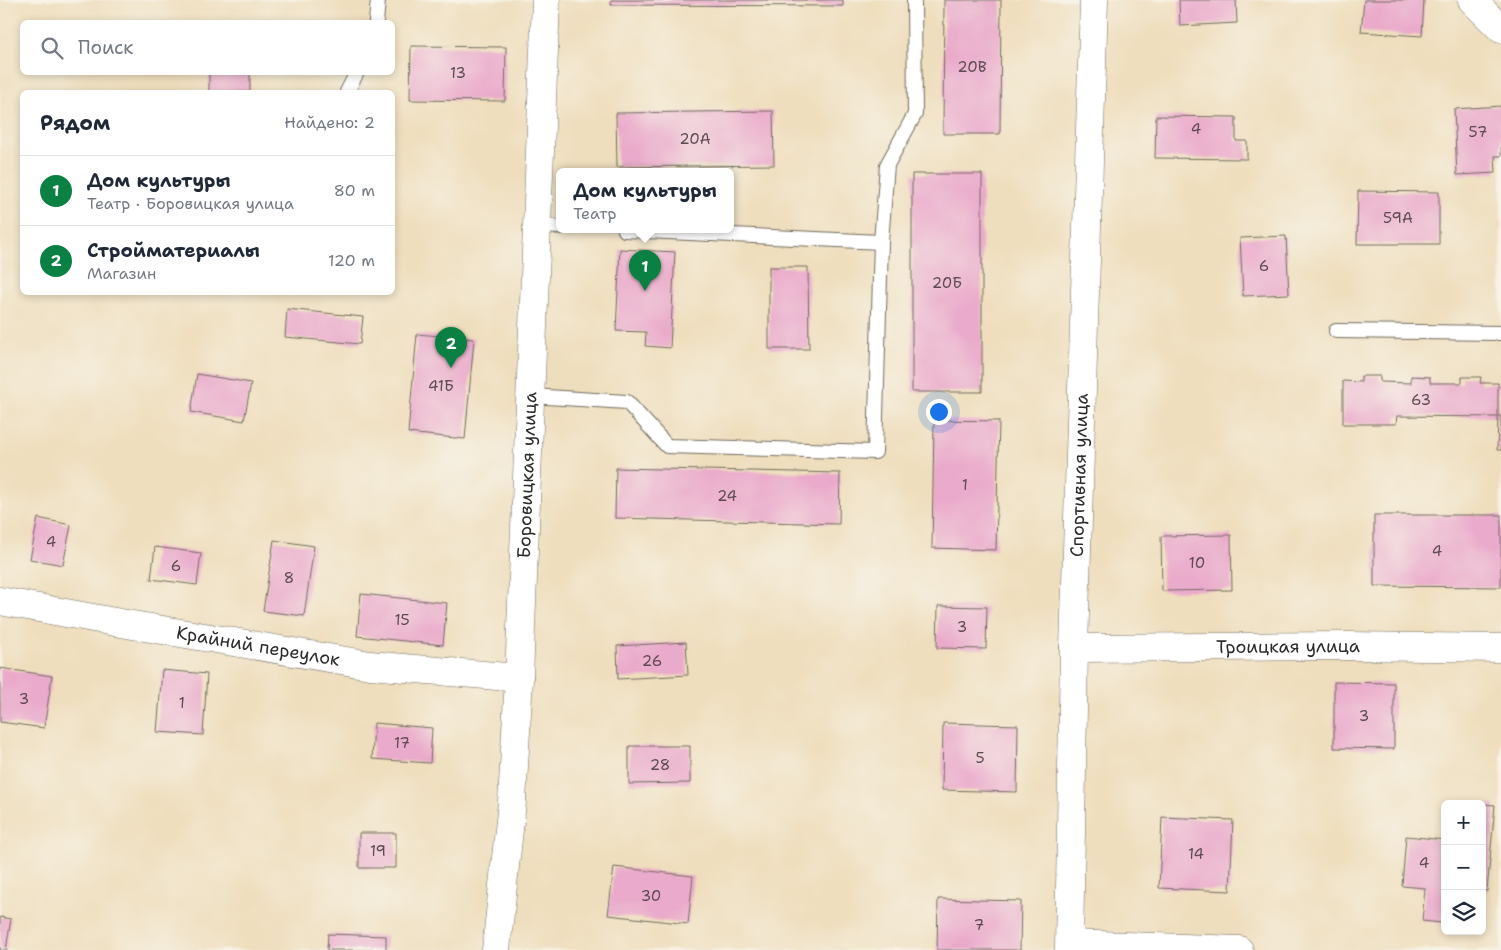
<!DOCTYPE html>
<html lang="ru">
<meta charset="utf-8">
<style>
body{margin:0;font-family:"Shantell Sans",sans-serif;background:#f6f6f7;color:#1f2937}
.controls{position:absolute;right:15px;bottom:15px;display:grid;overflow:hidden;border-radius:8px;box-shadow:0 2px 8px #0003}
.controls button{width:45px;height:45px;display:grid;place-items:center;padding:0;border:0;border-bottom:1px solid #e0e1e3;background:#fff;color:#1f2937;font:25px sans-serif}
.you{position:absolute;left:938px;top:411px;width:18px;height:18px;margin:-12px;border:4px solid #fff;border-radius:50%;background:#1a73e8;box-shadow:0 0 0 8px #1a73e833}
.badge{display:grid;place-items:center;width:32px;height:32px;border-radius:50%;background:#0b8043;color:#fff;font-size:16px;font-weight:700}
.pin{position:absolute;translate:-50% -41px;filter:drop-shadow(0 1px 2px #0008)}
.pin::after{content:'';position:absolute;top:26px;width:18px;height:15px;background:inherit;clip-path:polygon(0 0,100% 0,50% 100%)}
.popup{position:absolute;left:556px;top:168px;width:178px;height:65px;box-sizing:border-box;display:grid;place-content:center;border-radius:8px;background:#fff;filter:drop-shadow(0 1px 4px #0005);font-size:16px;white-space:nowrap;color:#747a83}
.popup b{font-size:19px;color:#1f2937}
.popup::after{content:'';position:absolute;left:50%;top:100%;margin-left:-10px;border:10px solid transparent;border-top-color:#fff}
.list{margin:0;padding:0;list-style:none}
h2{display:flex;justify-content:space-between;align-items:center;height:65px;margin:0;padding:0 20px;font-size:21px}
h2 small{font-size:16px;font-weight:400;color:#747a83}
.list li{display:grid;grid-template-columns:32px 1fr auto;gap:15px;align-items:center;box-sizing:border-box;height:70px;padding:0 20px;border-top:1px solid #e0e1e3}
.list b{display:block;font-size:19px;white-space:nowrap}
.list p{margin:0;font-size:16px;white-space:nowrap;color:#747a83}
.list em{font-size:16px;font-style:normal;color:#747a83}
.icon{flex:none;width:28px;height:28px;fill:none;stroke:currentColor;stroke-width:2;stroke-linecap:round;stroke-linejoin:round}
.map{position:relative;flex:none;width:1501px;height:950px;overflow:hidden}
.search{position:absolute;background:#fff;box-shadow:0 2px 8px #0003;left:20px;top:20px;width:375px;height:55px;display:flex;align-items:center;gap:12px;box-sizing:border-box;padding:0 18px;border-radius:8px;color:#747a83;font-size:19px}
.panel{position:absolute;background:#fff;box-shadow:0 2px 8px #0003;left:20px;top:90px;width:375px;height:205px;border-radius:8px}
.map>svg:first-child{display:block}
.building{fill:#eaaacb}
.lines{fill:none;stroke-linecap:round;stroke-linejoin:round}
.service-casing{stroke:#706a5e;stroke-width:16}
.minor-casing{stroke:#706a5e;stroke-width:29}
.tertiary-casing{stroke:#706a5e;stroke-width:29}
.service{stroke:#fff;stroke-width:14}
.minor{stroke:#fff;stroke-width:28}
.tertiary{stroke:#fff;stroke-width:28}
.labels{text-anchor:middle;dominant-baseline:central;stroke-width:5;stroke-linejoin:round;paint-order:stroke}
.number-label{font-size:15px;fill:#5b4b53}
.street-label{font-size:18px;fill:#2b2b2b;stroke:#f7f3e8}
</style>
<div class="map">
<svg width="1501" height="950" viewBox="0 0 1501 950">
<rect width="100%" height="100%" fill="#f7f3e8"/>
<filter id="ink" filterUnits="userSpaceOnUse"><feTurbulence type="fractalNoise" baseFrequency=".02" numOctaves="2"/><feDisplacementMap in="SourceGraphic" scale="10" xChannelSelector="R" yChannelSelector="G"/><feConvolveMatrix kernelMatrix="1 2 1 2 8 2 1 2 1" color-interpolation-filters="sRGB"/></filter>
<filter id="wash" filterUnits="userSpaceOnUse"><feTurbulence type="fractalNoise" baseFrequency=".0096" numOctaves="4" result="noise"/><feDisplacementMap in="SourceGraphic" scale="20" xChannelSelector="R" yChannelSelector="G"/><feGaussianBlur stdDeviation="1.12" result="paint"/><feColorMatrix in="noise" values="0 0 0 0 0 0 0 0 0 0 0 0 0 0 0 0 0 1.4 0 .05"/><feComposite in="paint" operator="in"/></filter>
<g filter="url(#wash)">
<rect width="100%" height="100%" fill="#efdebd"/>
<g id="blocks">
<path class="building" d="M611,0H843V6L611,5Z
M944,0H1001L1000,134H943Z
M1179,0H1236L1237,23L1180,26Z
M1364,0H1424L1422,36L1361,32Z
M411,46L506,47L505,101L410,100Z
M209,72H250V92H209Z
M1501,106V156H1495L1496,173L1457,175L1454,109Z
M773,111L774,165L617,167L616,113Z
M1156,116L1236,117V141H1247V159L1155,158Z
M912,174H982V392H912Z
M1358,191L1439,192V244H1357Z
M1286,236L1289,294L1243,296L1240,238Z
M620,249L675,252L670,348L645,346L646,332L616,331Z
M769,267H808L809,349H769Z
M287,309L363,317L360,344L285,337Z
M417,334L474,339L465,439L408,433Z
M197,374L251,383L244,421L191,412Z
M1361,376H1380V382L1411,383V376L1430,377V383H1462V377H1481L1480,383H1498V416H1501V450H1497L1498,417L1397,416L1396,424H1343V381L1361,382Z
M934,420L999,421L996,550L932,548Z
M616,468L840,473L839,524L615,518Z
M1374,515H1501V587L1374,586Z
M38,518L71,525L63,565L30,559Z
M1231,535L1232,590L1162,591L1161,536Z
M274,540L314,546L304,616L263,611Z
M155,547L201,553L197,585L151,579Z
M361,594L447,603L443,645L357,636Z
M938,606L987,607L986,649L937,648Z
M686,642L688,675L618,679L617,646Z
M0,668L52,676L44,728L0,722Z
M162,670L207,674L203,735L157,732Z
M1334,682L1394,683V749L1334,748Z
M374,723L432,728L430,763L372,759Z
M943,723L1018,725L1017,792L942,790Z
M629,746H690V783L629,784Z
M1482,804L1495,805L1487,891H1482Z
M1162,817L1233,820L1230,891L1159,888Z
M359,833H396V868H359Z
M1406,836L1445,840V898L1442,923L1422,921L1425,888L1402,886Z
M614,867L693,876L688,924L608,915Z
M938,899L1021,901L1020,950H937Z
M0,917L11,919L6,950H0Z
M328,934L386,936V950H327Z"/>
</g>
</g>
<g filter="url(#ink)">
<use href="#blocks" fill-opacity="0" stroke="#706a5e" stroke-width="1"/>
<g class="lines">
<g class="service-casing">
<path id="service" d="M376,22L378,0
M347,92L357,72
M538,226L560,227
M881,242L887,165L915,114L914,0
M1336,331L1501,333
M531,396L627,402L667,446L875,452L881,242L625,230"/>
</g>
<g class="minor-casing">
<g id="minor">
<path d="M1472,0L1501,29"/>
<path id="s1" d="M0,601L115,622L370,665L519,678"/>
<path id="s2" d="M1074,648L1348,646L1501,648"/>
<path d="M1070,944L1239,950"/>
<path id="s3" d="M1069,950L1074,648L1094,0"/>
</g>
</g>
<g class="tertiary-casing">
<g id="tertiary">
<path id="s4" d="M496,950L512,802L519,678L546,0"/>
</g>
</g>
<use href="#service" class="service"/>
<use href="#minor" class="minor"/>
<use href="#tertiary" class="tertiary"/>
</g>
</g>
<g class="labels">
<g class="number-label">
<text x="972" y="67">20В</text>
<text x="458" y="73">13</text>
<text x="1196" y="129">4</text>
<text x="1478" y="132">57</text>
<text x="695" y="139">20А</text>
<text x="1398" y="218">59А</text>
<text x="1264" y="266">6</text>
<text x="947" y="283">20Б</text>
<text x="441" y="386">41Б</text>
<text x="1421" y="400">63</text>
<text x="965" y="485">1</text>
<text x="727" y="496">24</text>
<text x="51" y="542">4</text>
<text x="1437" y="551">4</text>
<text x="1197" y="563">10</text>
<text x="176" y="566">6</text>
<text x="289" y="578">8</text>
<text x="402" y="620">15</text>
<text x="962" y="627">3</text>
<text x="652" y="661">26</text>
<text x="24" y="699">3</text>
<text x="182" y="703">1</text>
<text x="1364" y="716">3</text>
<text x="402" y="743">17</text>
<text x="980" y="758">5</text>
<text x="660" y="765">28</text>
<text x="378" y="851">19</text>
<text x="1196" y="854">14</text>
<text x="1424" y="863">4</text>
<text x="651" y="896">30</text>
<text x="979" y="925">7</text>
</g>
<g class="street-label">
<text stroke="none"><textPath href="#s4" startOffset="476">Боровицкая улица</textPath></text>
<text stroke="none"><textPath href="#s3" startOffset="475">Спортивная улица</textPath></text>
<text stroke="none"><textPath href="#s1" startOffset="262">Крайний переулок</textPath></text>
<text stroke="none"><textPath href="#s2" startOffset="214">Троицкая улица</textPath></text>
</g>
</g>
</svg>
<div class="controls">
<button>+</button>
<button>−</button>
<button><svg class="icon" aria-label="layers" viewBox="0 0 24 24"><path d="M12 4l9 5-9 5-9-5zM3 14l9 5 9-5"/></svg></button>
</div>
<div class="you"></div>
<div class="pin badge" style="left:645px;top:291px">1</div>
<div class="popup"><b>Дом культуры</b>Театр</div>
<div class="pin badge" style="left:451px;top:368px">2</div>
<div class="search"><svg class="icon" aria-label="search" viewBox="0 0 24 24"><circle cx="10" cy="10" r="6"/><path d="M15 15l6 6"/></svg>Поиск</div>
<section class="panel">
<h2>Рядом<small>Найдено: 2</small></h2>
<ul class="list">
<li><span class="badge">1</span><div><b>Дом культуры</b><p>Театр · Боровицкая улица</p></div><em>80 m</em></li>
<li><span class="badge">2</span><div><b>Стройматериалы</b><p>Магазин</p></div><em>120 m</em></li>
</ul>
</section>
</div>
